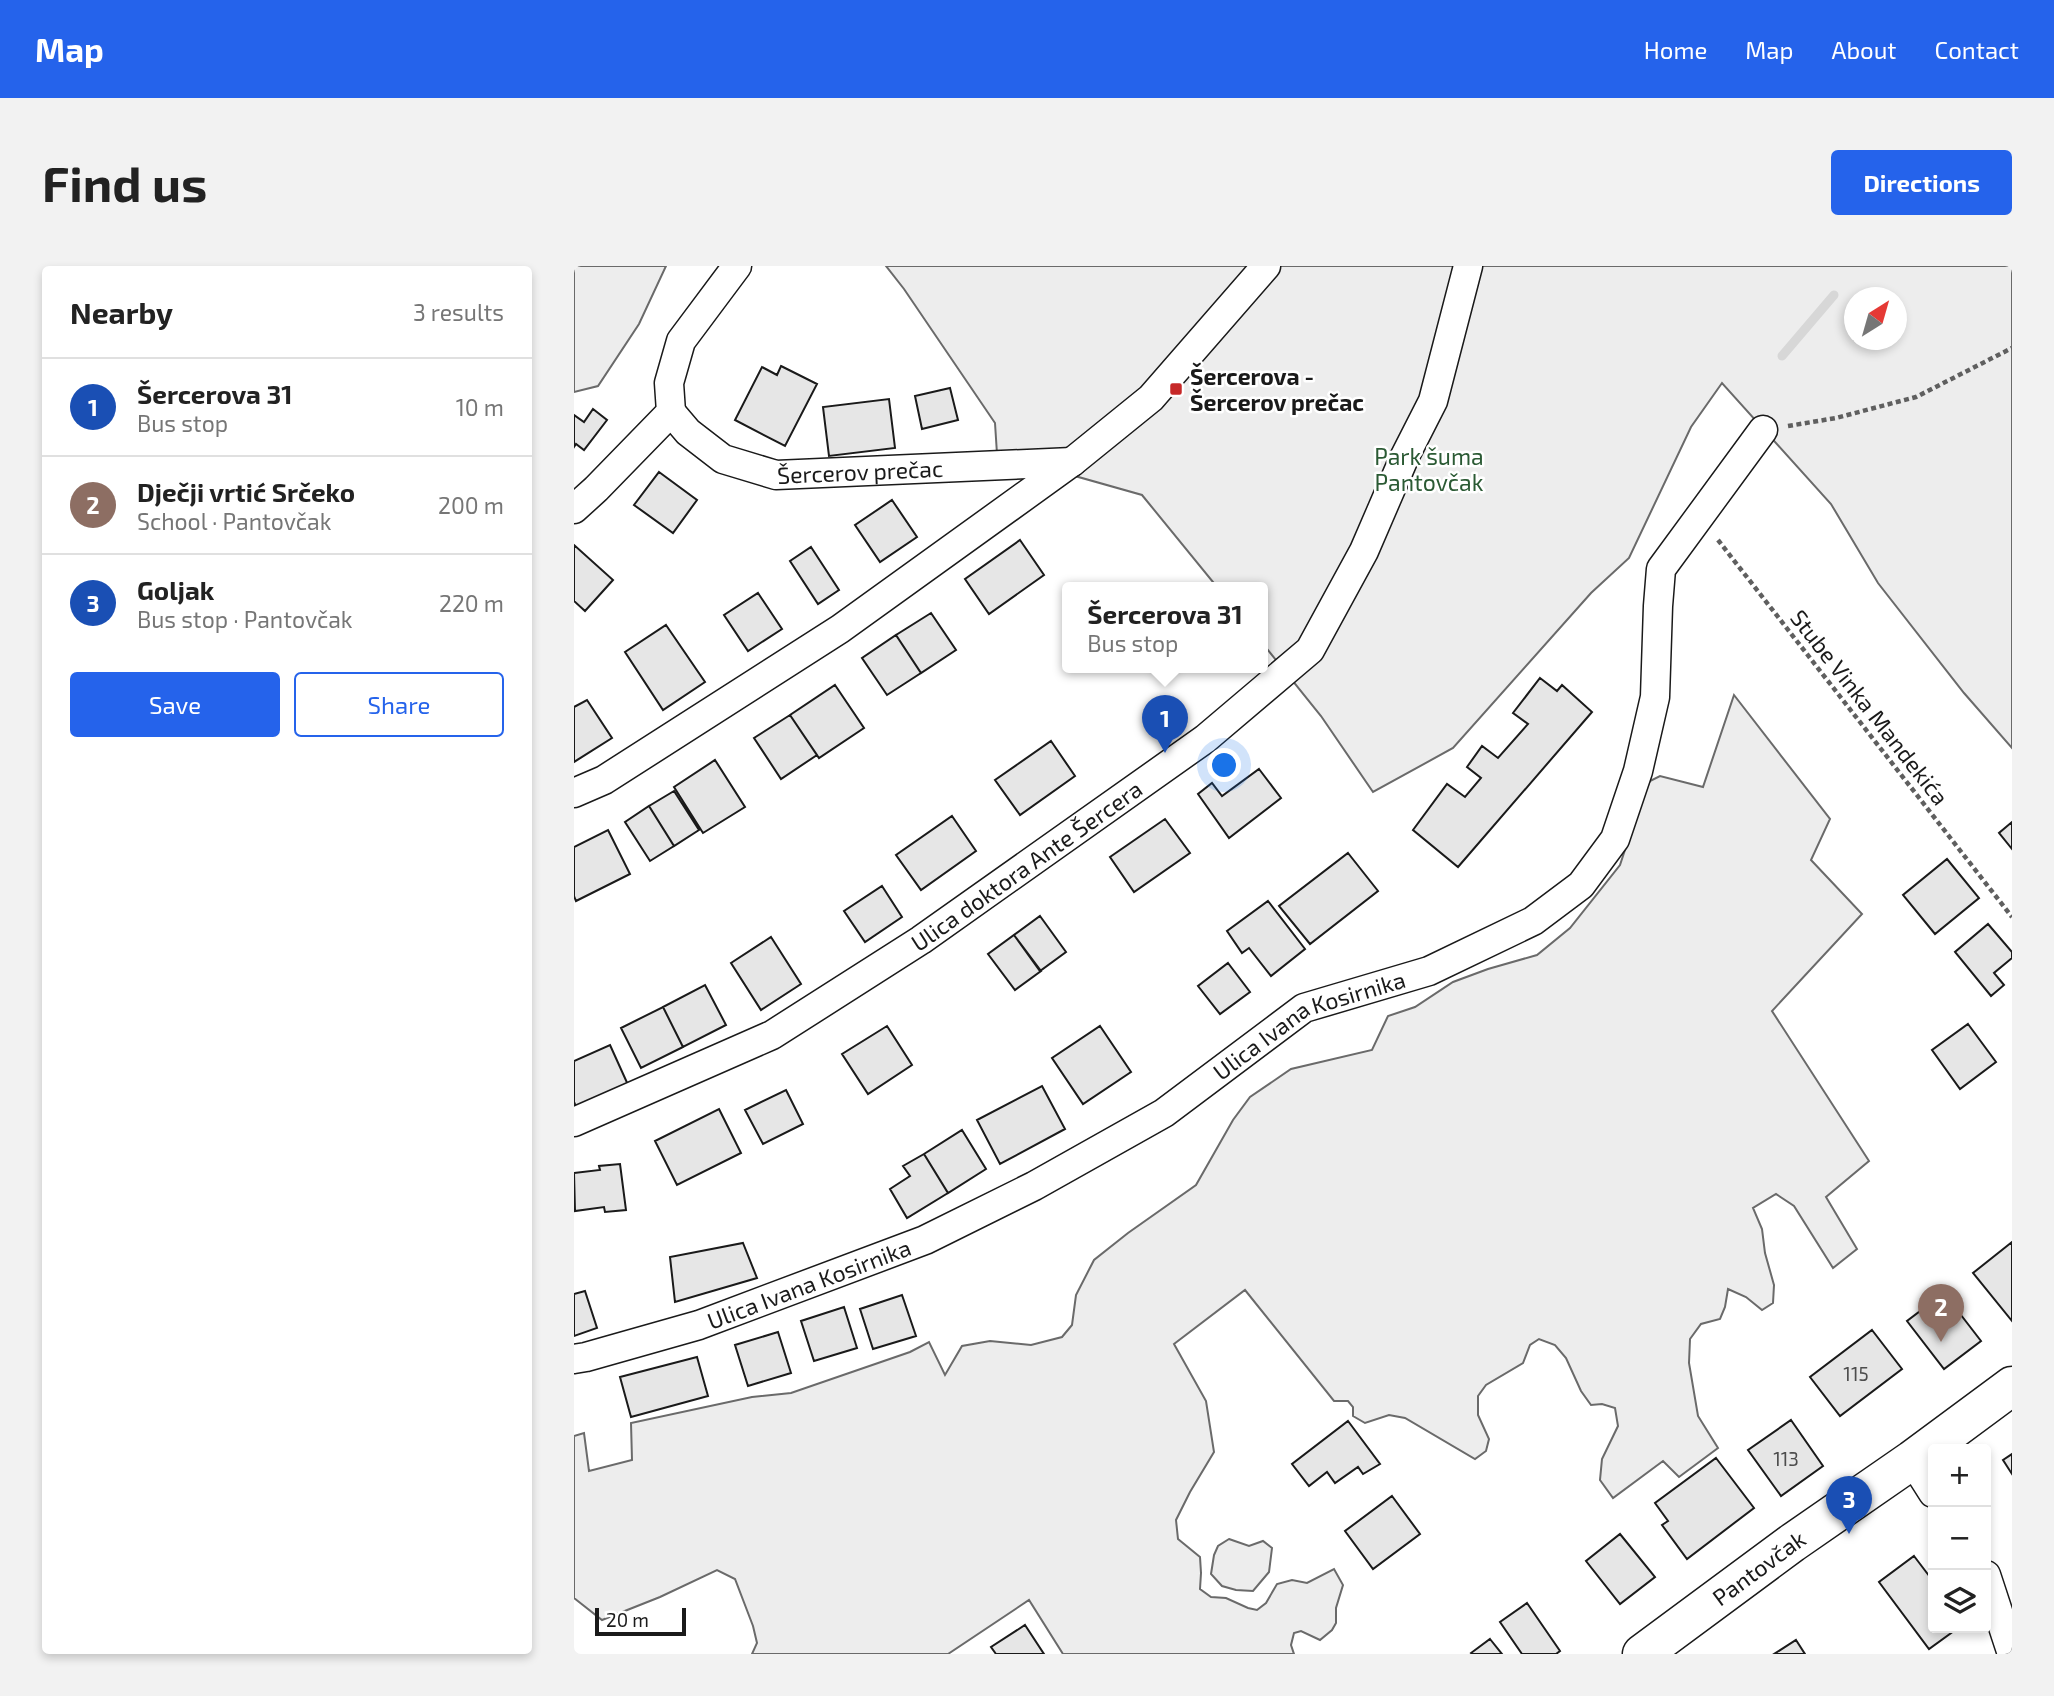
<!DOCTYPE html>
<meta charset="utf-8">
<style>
body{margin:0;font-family:"Exo 2",sans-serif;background:#f2f2f2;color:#222}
.controls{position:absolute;right:21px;bottom:21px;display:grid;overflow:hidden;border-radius:7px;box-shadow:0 4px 10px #0003}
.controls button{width:63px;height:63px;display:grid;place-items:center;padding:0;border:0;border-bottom:2px solid #e0e0e0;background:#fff;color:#222;font:35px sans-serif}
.compass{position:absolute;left:1270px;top:21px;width:63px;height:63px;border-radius:50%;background:#fff;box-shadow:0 4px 10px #0003;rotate:37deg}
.scale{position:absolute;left:21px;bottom:18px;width:91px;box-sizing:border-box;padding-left:7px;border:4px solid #1a1a1a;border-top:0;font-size:19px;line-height:24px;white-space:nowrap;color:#1a1a1a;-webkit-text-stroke:5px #fff;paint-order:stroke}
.you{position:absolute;left:651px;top:500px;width:24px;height:24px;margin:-18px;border:5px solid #fff;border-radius:50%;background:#1a73e8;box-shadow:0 0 0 10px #1a73e833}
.badge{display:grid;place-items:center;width:46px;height:46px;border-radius:50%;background:#2563eb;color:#fff;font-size:23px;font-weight:700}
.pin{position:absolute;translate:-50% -58px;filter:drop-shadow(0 2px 4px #0008)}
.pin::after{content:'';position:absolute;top:37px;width:24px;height:21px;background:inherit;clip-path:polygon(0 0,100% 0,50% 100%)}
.popup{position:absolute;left:488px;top:316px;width:206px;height:91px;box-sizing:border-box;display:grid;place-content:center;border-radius:7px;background:#fff;filter:drop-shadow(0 2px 5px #0005);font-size:23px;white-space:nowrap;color:#767676}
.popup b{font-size:26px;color:#222}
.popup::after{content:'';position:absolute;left:50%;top:100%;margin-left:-14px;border:14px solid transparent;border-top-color:#fff}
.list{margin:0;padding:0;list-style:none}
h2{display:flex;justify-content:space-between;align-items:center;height:91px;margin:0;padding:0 28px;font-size:30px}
h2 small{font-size:23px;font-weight:400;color:#767676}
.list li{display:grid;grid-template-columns:46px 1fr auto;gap:21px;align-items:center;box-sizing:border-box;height:98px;padding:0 28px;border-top:2px solid #e0e0e0}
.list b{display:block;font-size:26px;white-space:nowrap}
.list p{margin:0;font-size:23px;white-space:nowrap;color:#767676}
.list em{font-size:23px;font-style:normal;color:#767676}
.actions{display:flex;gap:14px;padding:21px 28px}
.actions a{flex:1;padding:16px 0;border:2px solid #2563eb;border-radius:7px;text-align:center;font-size:24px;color:#2563eb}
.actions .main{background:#2563eb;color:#fff}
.icon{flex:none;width:38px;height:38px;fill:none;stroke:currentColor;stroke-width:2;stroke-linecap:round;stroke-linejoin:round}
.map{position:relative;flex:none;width:1438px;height:1388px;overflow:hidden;border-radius:7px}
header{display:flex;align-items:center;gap:42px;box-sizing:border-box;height:98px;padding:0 35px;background:#2563eb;color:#fff}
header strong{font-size:33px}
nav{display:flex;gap:38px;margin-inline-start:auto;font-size:24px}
.intro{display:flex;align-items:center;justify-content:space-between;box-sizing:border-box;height:168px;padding:0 42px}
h1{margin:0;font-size:49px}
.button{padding:18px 32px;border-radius:7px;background:#2563eb;color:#fff;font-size:24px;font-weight:700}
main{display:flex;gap:42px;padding:0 42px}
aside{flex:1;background:#fff;border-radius:7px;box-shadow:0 4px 10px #0003}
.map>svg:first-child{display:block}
.built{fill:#ededed;stroke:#6a6a6a;stroke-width:2;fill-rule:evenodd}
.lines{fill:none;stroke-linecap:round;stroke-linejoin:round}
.stream{stroke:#d7d7d7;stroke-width:9}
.building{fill:#e6e6e6;stroke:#1a1a1a;stroke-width:2}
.street-casing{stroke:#1a1a1a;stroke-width:31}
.secondary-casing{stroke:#1a1a1a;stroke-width:41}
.path{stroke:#5f5f5f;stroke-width:4.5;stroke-dasharray:5 3.5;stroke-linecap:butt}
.street{stroke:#fff;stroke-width:28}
.secondary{stroke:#fff;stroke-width:38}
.poi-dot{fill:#c62828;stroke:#fff;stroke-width:2.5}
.labels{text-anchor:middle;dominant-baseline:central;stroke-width:5;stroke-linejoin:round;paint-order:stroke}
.number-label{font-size:19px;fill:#4d4d4d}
.poi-label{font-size:23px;font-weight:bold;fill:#1a1a1a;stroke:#fff;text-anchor:start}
.park-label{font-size:23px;fill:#2b5a34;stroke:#fff}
.street-label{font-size:23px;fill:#1a1a1a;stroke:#fff}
</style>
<header>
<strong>Map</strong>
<nav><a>Home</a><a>Map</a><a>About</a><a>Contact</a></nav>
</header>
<div class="intro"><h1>Find us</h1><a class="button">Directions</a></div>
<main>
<aside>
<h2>Nearby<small>3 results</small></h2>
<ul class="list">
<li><span class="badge" style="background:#1a4fb4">1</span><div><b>Šercerova 31</b><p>Bus stop</p></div><em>10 m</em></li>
<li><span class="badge" style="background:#8d6e63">2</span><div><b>Dječji vrtić Srčeko</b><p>School · Pantovčak</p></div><em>200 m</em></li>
<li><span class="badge" style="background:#1a4fb4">3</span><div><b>Goljak</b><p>Bus stop · Pantovčak</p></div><em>220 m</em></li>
</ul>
<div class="actions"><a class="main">Save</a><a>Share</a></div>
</aside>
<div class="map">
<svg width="1438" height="1388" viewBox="0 0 1438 1388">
<rect width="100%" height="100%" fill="#fff"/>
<path class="built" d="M0,0H92L65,58L24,120L0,126Z
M312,0H1438V482L1390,427L1304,317L1257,238L1148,117L1117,161L1055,292L1017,327L879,482L799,526L747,450L689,378V321H643L568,229L423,188L421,157L330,23ZM1280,32H1322V74H1280Z
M1160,429L1256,553L1237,594L1288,648L1198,745L1295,895L1252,931L1283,983L1259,1002L1220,940L1202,928L1179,942L1188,963L1191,987L1200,1019L1199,1037L1188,1044L1172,1031L1154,1023L1151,1041L1146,1053L1127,1058L1116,1073L1115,1097L1124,1150L1144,1182L1105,1211L1089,1195L1039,1232L1026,1214L1028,1193L1044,1160L1041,1142L1028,1138L1017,1139L1007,1125L992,1092L981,1079L965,1073L956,1079L949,1097L912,1119L904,1130V1149L915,1173L912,1185L901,1193L831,1152L815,1149L791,1157L779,1150V1141L774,1135H760L671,1024L600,1078L632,1135L640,1186L616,1226L602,1254L604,1273L626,1291L627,1307L626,1323L637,1331L652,1332L674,1342L683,1344L692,1337L703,1318L718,1314L733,1317L760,1303L769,1319L762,1342V1357L758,1364L746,1374L727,1365L720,1367L717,1379L720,1388H489L455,1334L374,1388H178L183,1377L179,1360L161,1313L143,1304L86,1331L28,1354L0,1332V1170L10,1167L15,1205L58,1194L57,1157L178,1131L217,1127L336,1086L355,1076L371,1109L388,1080L416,1075L457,1079L488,1071L498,1059L502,1029L520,994L554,967L622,919L659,854L676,831L717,803L798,784L814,750L841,741L879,716L914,703L963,689L996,662L1046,599L1070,526L1076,515L1086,510L1129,521Z
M655,1273L675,1280L689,1275L698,1282L695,1306L679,1325L662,1324L648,1320L637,1308L640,1289L644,1280Z"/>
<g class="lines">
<path class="stream" d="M1208,90L1260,29"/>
</g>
<path class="building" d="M207,100L243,118L211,180L161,154L188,101L203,109Z
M376,122L384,154L348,163L341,130Z
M315,133L321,182L255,190L249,141Z
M19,143L33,154L10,184L2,178L0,181V149L10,156Z
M85,206L123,234L99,267L60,239Z
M318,234L343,271L306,296L281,259Z
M446,274L470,309L415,348L391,313Z
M0,279L39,314L11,345L0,335Z
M237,281L265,324L244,338L216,295Z
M184,327L208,363L174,385L150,349Z
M357,347L382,384L347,407L322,369Z
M92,359L131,416L89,444L51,386Z
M322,369L347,407L313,429L288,392Z
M966,412L983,425L988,419L1018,446L884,601L839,564L873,518L891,531L907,512L893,501L908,480L924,492L954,458L939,447Z
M261,419L290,462L245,492L216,449Z
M13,434L38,472L0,496V441Z
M216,449L243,489L207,513L180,472Z
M477,475L501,510L446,549L421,514Z
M141,494L171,541L129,567L100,521Z
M685,503L707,532L655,572L624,528L638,517L648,530Z
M100,525L125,564L100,580L75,540Z
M75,540L100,580L76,595L51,556Z
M378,550L402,585L347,624L322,589Z
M591,553L616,587L560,626L536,591Z
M1438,556V583L1425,567Z
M34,564L56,608L2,635L0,630V581Z
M774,587L804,625L736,678L705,640Z
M1373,593L1405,632L1361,668L1329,629Z
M308,620L328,651L291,676L270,645Z
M694,635L731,683L697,710L675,682L668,687L653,665Z
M466,650L492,686L466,705L440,669Z
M1414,658L1438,686V692L1420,707L1430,719L1417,730L1381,686Z
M440,669L467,705L441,724L414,688Z
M197,671L227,718L187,744L157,697Z
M654,697L676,726L646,748L624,720Z
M131,719L152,759L109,781L89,741Z
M89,741L109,781L67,802L47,762Z
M1394,758L1422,796L1386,823L1358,784Z
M313,760L338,799L294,828L268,788Z
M526,760L557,806L509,838L478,792Z
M36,779L55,821L3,843L0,836V795Z
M468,820L491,863L426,898L403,854Z
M212,824L229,858L189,878L171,844Z
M145,843L167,887L103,919L81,875Z
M388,864L412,903L374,927L350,888Z
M350,888L374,927L333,952L316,923L336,910L329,900Z
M46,898L52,944L31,946L30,941L1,945L0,907L26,904L25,900Z
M1438,976V1055L1399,1007Z
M169,977L183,1012L101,1036L96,991Z
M11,1025L23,1062L0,1070V1028Z
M1370,1027L1407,1075L1370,1103L1333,1055Z
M328,1029L342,1070L299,1083L286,1043Z
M270,1041L283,1082L240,1095L227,1055Z
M1298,1064L1328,1103L1266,1150L1236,1111Z
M204,1066L217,1107L174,1120L161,1079Z
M123,1091L134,1130L57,1151L46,1111Z
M1217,1154L1249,1200L1207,1230L1174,1184Z
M774,1155L806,1198L789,1208L784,1201L761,1217L753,1206L735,1220L718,1198Z
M1438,1188V1208L1429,1194Z
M1142,1192L1180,1242L1113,1293L1088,1259L1094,1255L1081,1237Z
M818,1230L846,1268L799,1303L771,1265Z
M1046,1268L1081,1311L1046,1338L1012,1295Z
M1340,1290L1359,1315V1362H1384L1355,1383L1305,1316Z
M953,1337L986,1385L982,1388H948L926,1356Z
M451,1359L470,1388H422L417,1381Z
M916,1373L928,1388H898L897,1387Z
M1222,1374L1231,1388H1200Z"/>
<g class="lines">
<g class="street-casing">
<g id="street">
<path id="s1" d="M97,146L114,166L149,193L202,209L498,196"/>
<path d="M0,243L22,223L97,146L95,117L107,75L163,0"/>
<path d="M0,527L30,514L266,363L498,196L577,132L692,0"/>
<path id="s2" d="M0,856L198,769L347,674L631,473L736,384L790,285L831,190L859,135L894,0"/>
<path id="s3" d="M0,1093L12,1091L125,1059L351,974L460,920L590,847L730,742L855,705L959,655L1007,619L1041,573L1064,505L1081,431L1084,340L1087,303L1189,164"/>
<path d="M1338,1194L1359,1227"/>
<path d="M1412,1309L1438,1388"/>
</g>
</g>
<g class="secondary-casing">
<g id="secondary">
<path id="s4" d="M1068,1388L1218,1277L1338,1194L1438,1120"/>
</g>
</g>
<path class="path" d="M1214,160L1262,152L1342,131L1438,82
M1144,274L1438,651"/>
<use href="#street" class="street"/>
<use href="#secondary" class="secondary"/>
</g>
<rect class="poi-dot" x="595" y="116" width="14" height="14" rx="3.5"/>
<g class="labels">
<g class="number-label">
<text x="1282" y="1107">115</text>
<text x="1212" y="1192">113</text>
</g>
<g class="poi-label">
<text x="616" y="110">Šercerova -<tspan x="616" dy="26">Šercerov prečac</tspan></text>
</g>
<g class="park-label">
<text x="855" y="190">Park šuma<tspan x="855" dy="26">Pantovčak</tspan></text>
</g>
<g class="street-label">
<text stroke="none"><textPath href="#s1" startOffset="210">Šercerov prečac</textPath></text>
<text transform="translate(1296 441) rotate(52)">Stube Vinka Mandekića</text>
<text stroke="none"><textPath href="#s2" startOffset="522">Ulica doktora Ante Šercera</textPath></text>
<text stroke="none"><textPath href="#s3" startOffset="814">Ulica Ivana Kosirnika</textPath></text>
<text stroke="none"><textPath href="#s3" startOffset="247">Ulica Ivana Kosirnika</textPath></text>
<text stroke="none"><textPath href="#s4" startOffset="145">Pantovčak</textPath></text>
</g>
</g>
</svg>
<div class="controls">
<button>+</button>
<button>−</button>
<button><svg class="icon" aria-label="layers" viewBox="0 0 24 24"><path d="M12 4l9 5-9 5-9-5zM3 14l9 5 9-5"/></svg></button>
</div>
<svg class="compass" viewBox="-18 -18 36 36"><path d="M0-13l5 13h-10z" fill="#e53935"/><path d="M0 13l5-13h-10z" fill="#767676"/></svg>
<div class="scale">20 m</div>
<div class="you"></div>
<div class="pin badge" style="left:591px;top:487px;background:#1a4fb4">1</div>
<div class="popup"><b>Šercerova 31</b>Bus stop</div>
<div class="pin badge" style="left:1367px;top:1076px;background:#8d6e63">2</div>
<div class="pin badge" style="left:1275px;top:1268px;background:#1a4fb4">3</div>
</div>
</main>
